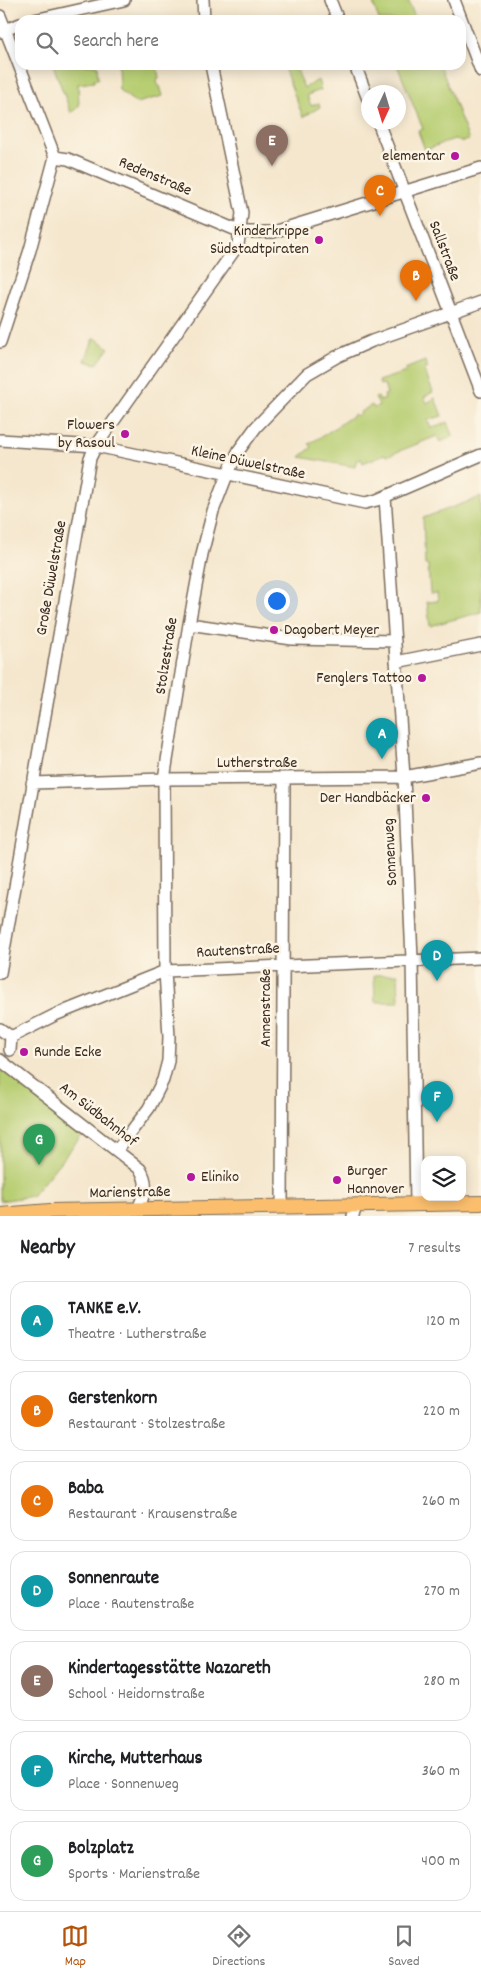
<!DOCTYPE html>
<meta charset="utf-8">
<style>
body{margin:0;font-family:Dekko,sans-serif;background:#f2f2f2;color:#202124}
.controls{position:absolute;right:15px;bottom:15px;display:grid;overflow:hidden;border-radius:10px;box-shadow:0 2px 12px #0003}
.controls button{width:45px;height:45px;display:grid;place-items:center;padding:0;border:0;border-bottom:1px solid #e0e0e0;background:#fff;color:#202124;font:25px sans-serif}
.compass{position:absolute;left:361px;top:85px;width:45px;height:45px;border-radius:50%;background:#fff;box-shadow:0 2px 12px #0003;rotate:184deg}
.you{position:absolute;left:276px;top:600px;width:18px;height:18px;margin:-12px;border:4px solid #fff;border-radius:50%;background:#1a73e8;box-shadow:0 0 0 8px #1a73e833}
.badge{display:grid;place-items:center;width:32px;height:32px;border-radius:50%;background:#b45309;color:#fff;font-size:16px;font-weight:700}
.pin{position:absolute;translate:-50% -41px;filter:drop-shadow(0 1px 2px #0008)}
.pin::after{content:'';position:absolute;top:26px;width:18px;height:15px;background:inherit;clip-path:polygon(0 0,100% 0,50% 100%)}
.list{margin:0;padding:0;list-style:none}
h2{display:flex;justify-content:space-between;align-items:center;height:65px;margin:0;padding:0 20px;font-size:21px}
h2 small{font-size:16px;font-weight:400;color:#757577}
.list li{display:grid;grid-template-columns:32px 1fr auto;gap:15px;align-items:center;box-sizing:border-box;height:80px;margin:0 10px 10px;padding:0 10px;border:1px solid #e0e0e0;border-radius:15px}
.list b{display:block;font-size:19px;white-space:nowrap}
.list p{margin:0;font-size:16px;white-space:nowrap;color:#757577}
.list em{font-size:16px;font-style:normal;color:#757577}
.icon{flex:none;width:28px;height:28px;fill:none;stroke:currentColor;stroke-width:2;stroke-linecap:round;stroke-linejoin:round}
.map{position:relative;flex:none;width:481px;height:1216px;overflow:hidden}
.search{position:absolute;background:#fff;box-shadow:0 2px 12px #0003;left:15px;right:15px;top:15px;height:55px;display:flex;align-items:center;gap:12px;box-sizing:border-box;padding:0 18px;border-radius:15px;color:#757577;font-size:19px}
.sheet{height:695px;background:#fff}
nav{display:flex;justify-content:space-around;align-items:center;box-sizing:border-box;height:70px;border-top:1px solid #e0e0e0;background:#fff;font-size:14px;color:#757577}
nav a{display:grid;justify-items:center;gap:2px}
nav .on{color:#b45309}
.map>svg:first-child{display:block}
.green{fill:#b7ce72;stroke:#797c48}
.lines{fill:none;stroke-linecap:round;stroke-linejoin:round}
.minor-casing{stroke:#7c6c5c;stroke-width:14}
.major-casing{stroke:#7c6c5c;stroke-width:16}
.minor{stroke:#fff;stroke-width:11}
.major{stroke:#fabe6d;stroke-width:14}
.poi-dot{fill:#b5179e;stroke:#fcf5e5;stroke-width:2}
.labels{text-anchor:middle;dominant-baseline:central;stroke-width:5;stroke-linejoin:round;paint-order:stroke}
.poi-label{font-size:16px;fill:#3b2a1e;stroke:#fcf5e5;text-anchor:end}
.street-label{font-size:16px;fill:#3b2a1e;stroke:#fcf5e5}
</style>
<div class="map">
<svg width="481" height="1216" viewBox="0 0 481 1216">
<rect width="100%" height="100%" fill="#fcf5e5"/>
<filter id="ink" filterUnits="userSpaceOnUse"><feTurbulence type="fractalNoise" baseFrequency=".02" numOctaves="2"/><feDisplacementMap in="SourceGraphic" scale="10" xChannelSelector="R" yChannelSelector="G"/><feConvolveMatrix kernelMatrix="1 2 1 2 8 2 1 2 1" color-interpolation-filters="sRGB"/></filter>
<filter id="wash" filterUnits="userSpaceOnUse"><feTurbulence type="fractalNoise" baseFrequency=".0096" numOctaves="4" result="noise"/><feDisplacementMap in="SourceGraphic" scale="20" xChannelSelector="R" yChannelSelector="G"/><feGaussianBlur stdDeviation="1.12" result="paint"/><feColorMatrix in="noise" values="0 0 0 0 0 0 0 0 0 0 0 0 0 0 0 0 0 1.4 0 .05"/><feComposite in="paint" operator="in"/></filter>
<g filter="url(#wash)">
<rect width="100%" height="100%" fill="#f5e7ce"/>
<path class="green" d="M372,0H408L416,20H379Z
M53,65H97L98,79H94V82L78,84L79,106L71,113Z
M118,65H157L159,78L157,79L158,86H160L163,96L136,103L119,90Z
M283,65H300L296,67L304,88L318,80L321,90L307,95L311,106L319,103L320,107L303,117Z
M397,65H440L469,140L461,142L454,139L425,150L418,131L423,129Z
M94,337L109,348L97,364L85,361Z
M425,361L428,368L424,370L433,392L424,397L427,403L435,398L442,416L428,420L431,428L448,422L453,435L452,437L440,442L437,436L387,456L385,454L363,463L361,459L356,461L355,467L300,457L312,447L309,444L324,435L355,414L357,416L361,413L360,412L372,405L374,408L379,405L375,398L378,397L380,401L385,399L384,395L387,394L384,384L380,385L378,381L406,372L405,369Z
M481,497V612L430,626L427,602L438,601L437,593H430L428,565H425L423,518Z
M398,974L399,1002H375L374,975Z
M0,1060L88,1128L32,1196L0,1201Z"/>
</g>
<g filter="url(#ink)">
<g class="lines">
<g class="minor-casing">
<path id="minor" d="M203,0L204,20
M330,0L338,20
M454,0L481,71
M0,16L55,157L30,250L0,342
M34,20L124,0
M0,32L20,24
M355,65L368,99
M378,122L481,391
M55,157L68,159L241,232H273L481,168
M0,440L96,446L365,503L377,500L481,455
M385,497L404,777L412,959L416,1205
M189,624L292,639L395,641
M396,662L481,645
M32,783L164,779L404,777L481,763
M0,973L90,458L96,446L238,245L242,213L211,65
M0,1029L11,1037L10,1050
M11,1037L55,1015L165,971L481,958
M0,1060L140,1169C150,1185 144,1195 137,1211
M117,1150L149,1108L163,1080L168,1061L169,1037L165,971L164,779L189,624L202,554L213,511L227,475L239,450L256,427L307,374L338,356L372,341L481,302
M282,1206L284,779
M353,1216L356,1206"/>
</g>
<g class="major-casing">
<path id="major" d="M0,1215L50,1211L481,1203"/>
</g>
<use href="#minor" class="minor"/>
<use href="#major" class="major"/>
</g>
</g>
<g class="poi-dot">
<circle cx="455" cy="156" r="5"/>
<circle cx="319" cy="240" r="5"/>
<circle cx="125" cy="434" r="5"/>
<circle cx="274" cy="630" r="5"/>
<circle cx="422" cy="678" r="5"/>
<circle cx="426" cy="798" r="5"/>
<circle cx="24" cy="1052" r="5"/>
<circle cx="191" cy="1177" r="5"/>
<circle cx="337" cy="1180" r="5"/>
</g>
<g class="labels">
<g class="poi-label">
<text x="445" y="156">elementar</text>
<text x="309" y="231">Kinderkrippe<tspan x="309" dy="18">Südstadtpiraten</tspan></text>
<text x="115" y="425">Flowers<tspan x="115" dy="18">by Rasoul</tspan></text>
<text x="284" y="630" text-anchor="start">Dagobert Meyer</text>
<text x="412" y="678">Fenglers Tattoo</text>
<text x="416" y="798">Der Handbäcker</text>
<text x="34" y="1052" text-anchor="start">Runde Ecke</text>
<text x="347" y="1171" text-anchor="start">Burger<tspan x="347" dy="18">Hannover</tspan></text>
<text x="201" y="1177" text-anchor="start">Eliniko</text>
</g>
<g class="street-label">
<text transform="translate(155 177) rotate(23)">Redenstraße</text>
<text transform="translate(444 251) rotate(69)">Sallstraße</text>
<text transform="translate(248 463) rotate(12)">Kleine Düwelstraße</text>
<text transform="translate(52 578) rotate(-80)">Große Düwelstraße</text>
<text transform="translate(167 656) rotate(-81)">Stolzestraße</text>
<text x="257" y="763">Lutherstraße</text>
<text transform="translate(391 852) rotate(-93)">Sonnenweg</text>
<text transform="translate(238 951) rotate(-3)">Rautenstraße</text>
<text transform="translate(266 1008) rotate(-90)">Annenstraße</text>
<text transform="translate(98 1115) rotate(38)">Am Südbahnhof</text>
<text transform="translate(130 1193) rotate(-1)">Marienstraße</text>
</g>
</g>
</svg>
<div class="controls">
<button><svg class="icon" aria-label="layers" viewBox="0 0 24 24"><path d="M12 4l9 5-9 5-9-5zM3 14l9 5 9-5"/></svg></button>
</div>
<svg class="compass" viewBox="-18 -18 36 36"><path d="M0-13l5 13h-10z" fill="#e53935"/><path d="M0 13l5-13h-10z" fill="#757577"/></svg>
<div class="you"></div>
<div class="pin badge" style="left:382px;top:759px;background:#0f9aa8">A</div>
<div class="pin badge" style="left:416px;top:301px;background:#e8710a">B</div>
<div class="pin badge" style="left:380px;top:216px;background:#e8710a">C</div>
<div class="pin badge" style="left:437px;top:981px;background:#0f9aa8">D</div>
<div class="pin badge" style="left:272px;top:166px;background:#8d6e63">E</div>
<div class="pin badge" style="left:437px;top:1122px;background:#0f9aa8">F</div>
<div class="pin badge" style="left:39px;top:1165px;background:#2e9e5b">G</div>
<div class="search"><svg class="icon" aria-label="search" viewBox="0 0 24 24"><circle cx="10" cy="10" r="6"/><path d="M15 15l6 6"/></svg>Search here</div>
</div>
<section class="sheet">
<h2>Nearby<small>7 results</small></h2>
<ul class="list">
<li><span class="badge" style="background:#0f9aa8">A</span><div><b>TANKE e.V.</b><p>Theatre · Lutherstraße</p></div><em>120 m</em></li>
<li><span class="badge" style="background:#e8710a">B</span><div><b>Gerstenkorn</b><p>Restaurant · Stolzestraße</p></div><em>220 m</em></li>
<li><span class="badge" style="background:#e8710a">C</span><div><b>Baba</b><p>Restaurant · Krausenstraße</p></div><em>260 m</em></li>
<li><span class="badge" style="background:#0f9aa8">D</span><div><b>Sonnenraute</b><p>Place · Rautenstraße</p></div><em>270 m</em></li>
<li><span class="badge" style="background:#8d6e63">E</span><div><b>Kindertagesstätte Nazareth</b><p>School · Heidornstraße</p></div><em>280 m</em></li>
<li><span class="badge" style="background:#0f9aa8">F</span><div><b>Kirche, Mutterhaus</b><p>Place · Sonnenweg</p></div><em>360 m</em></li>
<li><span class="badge" style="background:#2e9e5b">G</span><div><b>Bolzplatz</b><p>Sports · Marienstraße</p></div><em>400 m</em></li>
</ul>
</section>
<nav>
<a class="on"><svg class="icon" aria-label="map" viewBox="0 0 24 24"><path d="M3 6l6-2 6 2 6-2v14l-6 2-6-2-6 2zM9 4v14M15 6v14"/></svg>Map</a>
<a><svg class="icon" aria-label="directions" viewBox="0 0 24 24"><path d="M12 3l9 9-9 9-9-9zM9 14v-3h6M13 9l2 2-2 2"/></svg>Directions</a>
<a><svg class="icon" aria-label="saved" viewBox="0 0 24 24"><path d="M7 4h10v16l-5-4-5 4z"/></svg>Saved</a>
</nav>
